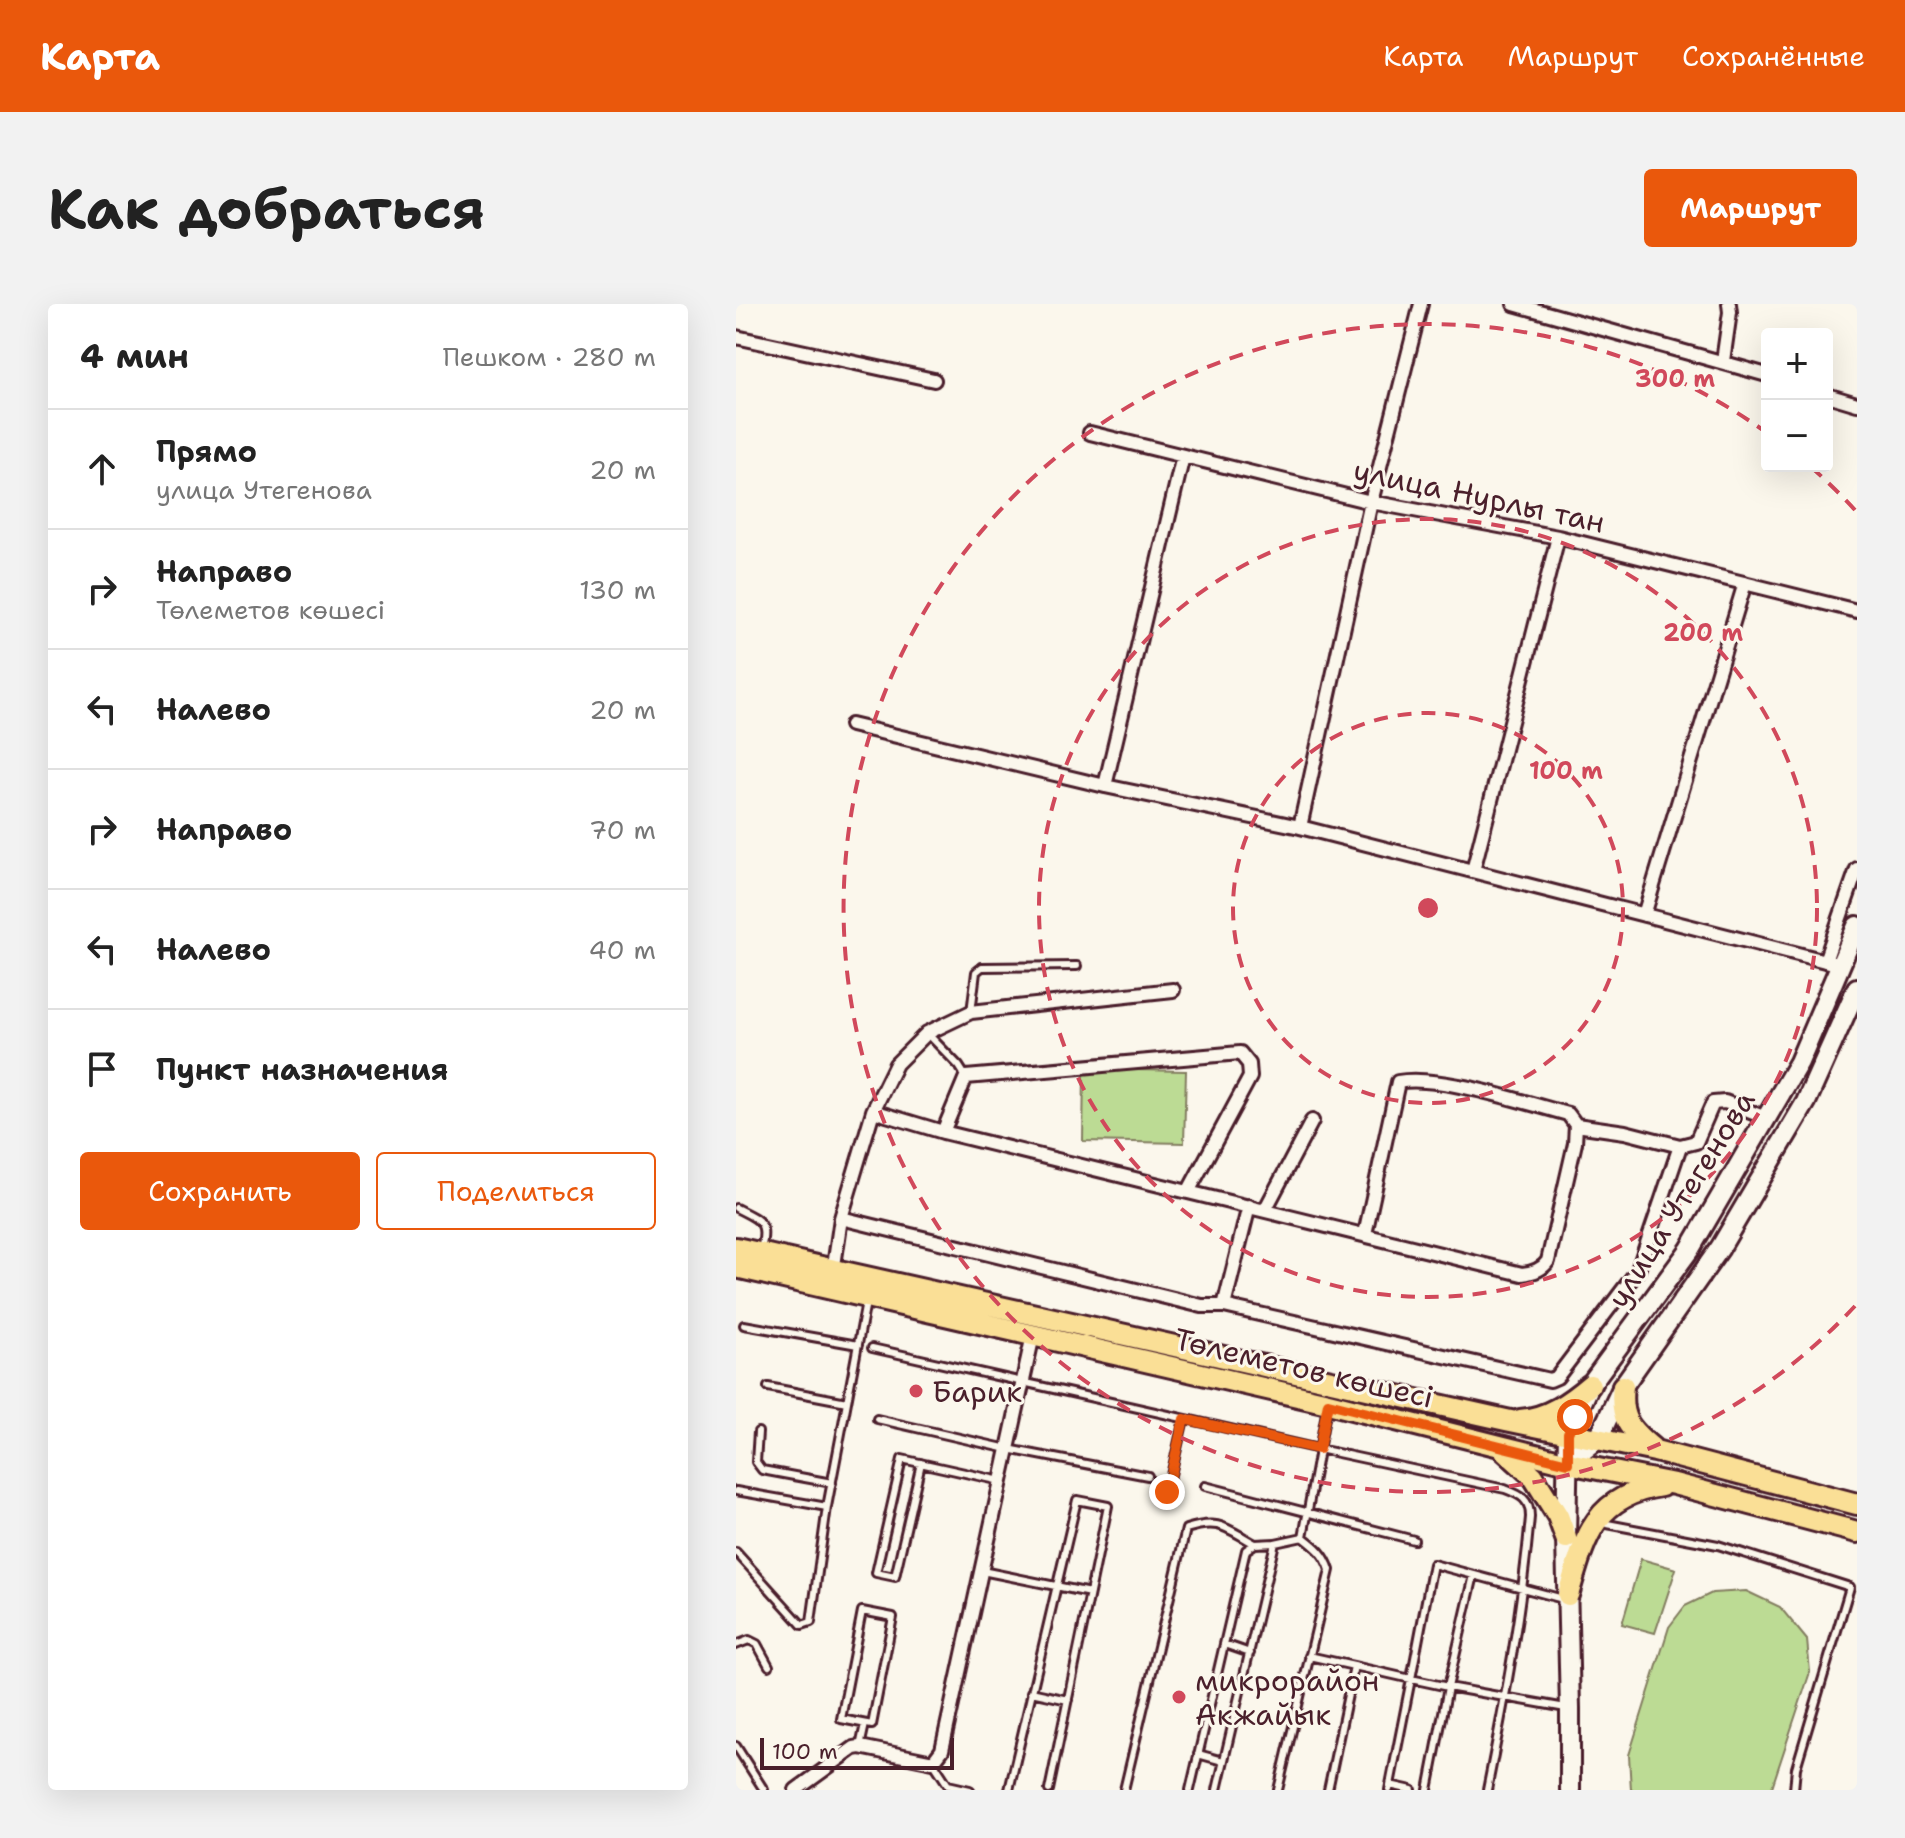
<!DOCTYPE html>
<html lang="ru">
<meta charset="utf-8">
<style>
body{margin:0;font-family:"Shantell Sans",sans-serif;background:#f2f2f2;color:#222}
.controls{position:absolute;right:24px;top:24px;display:grid;overflow:hidden;border-radius:8px;box-shadow:0 8px 32px #0002}
.controls button{width:72px;height:72px;display:grid;place-items:center;padding:0;border:0;border-bottom:2px solid #e0e0e0;background:#fff;color:#222;font:40px sans-serif}
.scale{position:absolute;left:24px;bottom:20px;width:194px;box-sizing:border-box;padding-left:8px;border:4px solid #4a1f2b;border-top:0;font-size:22px;line-height:28px;white-space:nowrap;color:#4a1f2b;-webkit-text-stroke:6px #fbf7ec;paint-order:stroke}
.stop{position:absolute;width:24px;height:24px;margin:-18px;border:6px solid #ea580c;border-radius:50%;background:#fff}
.stop.end{background:#ea580c;border-color:#fff;box-shadow:0 2px 8px #0008}
.list{margin:0;padding:0;list-style:none}
h2{display:flex;justify-content:space-between;align-items:center;height:104px;margin:0;padding:0 32px;font-size:34px}
h2 small{font-size:26px;font-weight:400;color:#767676}
.list li{display:grid;grid-template-columns:52px 1fr auto;gap:24px;align-items:center;box-sizing:border-box;height:120px;padding:0 32px;border-top:2px solid #e0e0e0}
.list b{display:block;font-size:30px;white-space:nowrap}
.list p{margin:0;font-size:26px;white-space:nowrap;color:#767676}
.list em{font-size:26px;font-style:normal;color:#767676}
.actions{display:flex;gap:16px;padding:24px 32px}
.actions a{flex:1;padding:18px 0;border:2px solid #ea580c;border-radius:8px;text-align:center;font-size:28px;color:#ea580c}
.actions .main{background:#ea580c;color:#fff}
.icon{flex:none;width:44px;height:44px;fill:none;stroke:currentColor;stroke-width:2;stroke-linecap:round;stroke-linejoin:round}
.map{position:relative;flex:none;width:1121px;height:1486px;overflow:hidden;border-radius:8px}
header{display:flex;align-items:center;gap:48px;box-sizing:border-box;height:112px;padding:0 40px;background:#ea580c;color:#fff}
header strong{font-size:38px}
nav{display:flex;gap:44px;margin-inline-start:auto;font-size:28px}
.intro{display:flex;align-items:center;justify-content:space-between;box-sizing:border-box;height:192px;padding:0 48px}
h1{margin:0;font-size:56px}
.button{padding:20px 36px;border-radius:8px;background:#ea580c;color:#fff;font-size:28px;font-weight:700}
main{display:flex;gap:48px;padding:0 48px}
aside{flex:1;background:#fff;border-radius:8px;box-shadow:0 8px 32px #0002}
.map>svg:first-child{display:block}
.green{fill:#bcdb94;stroke:#837d60;stroke-width:2}
.lines{fill:none;stroke-linecap:round;stroke-linejoin:round}
.lane-casing{stroke:#4a1f2b;stroke-width:12}
.street-casing{stroke:#4a1f2b;stroke-width:18}
.secondary-casing{stroke:#4a1f2b;stroke-width:24}
.primary-casing{stroke:#4a1f2b;stroke-width:26}
.lane{stroke:#fbf7ec;stroke-width:6}
.street{stroke:#fbf7ec;stroke-width:12}
.secondary{stroke:#fbf7ec;stroke-width:18}
.primary{stroke:#fadf96;stroke-width:20}
.route{stroke:#ea580c;stroke-width:10}
.ring{fill:none;stroke:#d1495b;stroke-width:4;stroke-dasharray:14 10}
.poi-dot{fill:#d1495b;stroke:#fbf7ec;stroke-width:3}
.labels{text-anchor:middle;dominant-baseline:central;stroke-width:6;stroke-linejoin:round;paint-order:stroke}
.street-label{font-size:30px;fill:#4a1f2b;stroke:#fbf7ec}
.poi-label{font-size:30px;fill:#4a1f2b;stroke:#fbf7ec;text-anchor:start}
.centre{fill:#d1495b;stroke:#fbf7ec;stroke-width:4}
.ring-label{font-size:24px;text-anchor:middle;font-weight:bold;fill:#d1495b;stroke:#fbf7ec;stroke-width:6;stroke-linejoin:round;paint-order:stroke}
</style>
<header>
<strong>Карта</strong>
<nav><a>Карта</a><a>Маршрут</a><a>Сохранённые</a></nav>
</header>
<div class="intro"><h1>Как добраться</h1><a class="button">Маршрут</a></div>
<main>
<aside>
<h2>4 мин<small>Пешком · 280 m</small></h2>
<ul class="list">
<li><svg class="icon" aria-label="ahead" viewBox="0 0 24 24"><path d="M12 20V5M6 11l6-6 6 6"/></svg><div><b>Прямо</b><p>улица Утегенова</p></div><em>20 m</em></li>
<li><svg class="icon" aria-label="right" viewBox="0 0 24 24"><path d="M7 20v-9h11M14 6l5 5-5 5"/></svg><div><b>Направо</b><p>Төлеметов көшесі</p></div><em>130 m</em></li>
<li><svg class="icon" aria-label="left" viewBox="0 0 24 24"><path d="M17 20v-9H6M10 6l-5 5 5 5"/></svg><div><b>Налево</b></div><em>20 m</em></li>
<li><svg class="icon" aria-label="right" viewBox="0 0 24 24"><path d="M7 20v-9h11M14 6l5 5-5 5"/></svg><div><b>Направо</b></div><em>70 m</em></li>
<li><svg class="icon" aria-label="left" viewBox="0 0 24 24"><path d="M17 20v-9H6M10 6l-5 5 5 5"/></svg><div><b>Налево</b></div><em>40 m</em></li>
<li><svg class="icon" aria-label="arrive" viewBox="0 0 24 24"><path d="M6 21V4h12l-3 4 3 4H6"/></svg><div><b>Пункт назначения</b></div></li>
</ul>
<div class="actions"><a class="main">Сохранить</a><a>Поделиться</a></div>
</aside>
<div class="map">
<svg width="1121" height="1486" viewBox="0 0 1121 1486">
<rect width="100%" height="100%" fill="#fbf7ec"/>
<filter id="ink" filterUnits="userSpaceOnUse"><feTurbulence type="fractalNoise" baseFrequency=".0125" numOctaves="2"/><feDisplacementMap in="SourceGraphic" scale="16" xChannelSelector="R" yChannelSelector="G"/><feConvolveMatrix kernelMatrix="1 2 1 2 8 2 1 2 1" color-interpolation-filters="sRGB"/></filter>
<g filter="url(#ink)">
<path class="green" d="M348,765L450,767L448,839L347,837Z
M905,1255L940,1265L919,1329L886,1320Z
M1010,1287L1044,1303L1071,1336L1074,1368L1035,1486H895L893,1451L933,1323L949,1302L976,1289Z"/>
<g class="lines">
<g class="lane-casing">
<path id="lane" d="M235,708L240,668L246,663L341,662
M191,729L223,762L230,773
M0,904C25,917 32,917 25,946
M8,1021L122,1041
M136,1044L583,1145L769,1185C785,1191 794,1195 794,1213C786,1305 769,1396 751,1486
M32,1083L111,1098
M141,1115L272,1145L412,1172
M22,1128L20,1158L26,1166L96,1179
M185,1159L159,1273L140,1269L166,1155L265,1177
M469,1182L678,1236
M0,1187L91,1203
M431,1188L448,1115
M866,1219L982,1241L1114,1283L1060,1464L1058,1486
M539,1239L567,1233L591,1103
M0,1248L66,1321L75,1318L91,1203L130,998
M697,1260L738,1271L712,1383L675,1375Z
M246,1267L354,1289
M738,1271L827,1295
M126,1307L157,1313L136,1421L105,1415Z
M488,1340L514,1349
M0,1341L13,1336L21,1340L33,1362
M573,1352L618,1362
M295,1388L332,1396
M0,1442L28,1486
M124,1443L129,1420
M462,1450L487,1457
M197,1458L212,1481L234,1486
M654,1481L676,1486
M273,1486L341,1196L372,1202L313,1486
M388,1486L450,1225C484,1214 490,1224 519,1240
M454,1486L510,1246L519,1240L539,1239L481,1486
M542,1486L594,1266C589,1250 580,1243 567,1233
M592,1486L618,1362L675,1375L653,1486
M692,1486L712,1383L830,1404"/>
</g>
<g class="street-casing">
<path id="street" d="M778,0L1031,71
M0,33L198,76
M987,57L994,8L993,0
M1091,91L1121,100
M354,129L635,198L822,233L1121,307
M115,421L369,482L447,152
M369,482L564,523L635,198L685,0
M564,523L1105,661
M737,567L822,233
M908,611L1009,279
M1089,657L1121,565
M137,807L160,760L191,729L235,708L437,686
M840,821L889,828L944,842L960,838L977,799L989,798L1030,814
M452,888L786,970C796,969 806,966 812,957L839,839L840,821L832,810C790,799 702,770 662,778L629,930
M529,906L576,817
M105,914L466,1002H488L513,902
M93,965L99,955L105,914L137,807L207,828L230,773L504,749L513,760L514,773L452,888L207,828
M488,1002L814,1076L821,1073L902,966L944,842
M60,1486L118,1444L124,1443L197,1458L206,1446L297,1031"/>
</g>
<g class="secondary-casing">
<path id="secondary" d="M832,1159L862,1135L887,1082L984,944L1070,798L1121,684
M834,1486V1405L830,1234L832,1129L854,1081L954,945L1063,758L1121,622"/>
</g>
<g class="primary-casing">
<path id="primary" d="M0,944L770,1116L919,1147L1121,1200
M0,963L592,1099L832,1159L938,1180L1121,1228
M887,1082C883,1114 893,1125 916,1144
M784,1116C812,1114 834,1098 854,1081
M766,1144L797,1172L822,1212L830,1234
M832,1291C849,1233 858,1192 925,1182"/>
</g>
<use href="#lane" class="lane"/>
<use href="#street" class="street"/>
<use href="#secondary" class="secondary"/>
<use href="#primary" class="primary"/>
</g>
</g>
<g class="lines" filter="url(#ink)">
<path class="route" d="M431,1188L448,1115L583,1145L592,1099L832,1159V1129L839,1113"/>
</g>
<g class="ring">
<circle cx="692" cy="604" r="195"/>
<circle cx="692" cy="604" r="389"/>
<path d="M1119 1002A584 584 0 1 1 1027 126M1075 163A584 584 0 0 1 1119 206"/>
</g>
<g class="poi-dot">
<circle cx="180" cy="1087" r="8"/>
<circle cx="443" cy="1393" r="8"/>
</g>
<g class="labels">
<g class="street-label">
<text transform="translate(743 192) rotate(12)">улица Нурлы тан</text>
<text transform="translate(945 895) rotate(-58)">улица Утегенова</text>
<text transform="translate(568 1064) rotate(13)">Төлеметов көшесі</text>
</g>
<g class="poi-label">
<text x="196" y="1087">Барик</text>
<text x="459" y="1376">микрорайон<tspan x="459" dy="34">Акжайык</tspan></text>
</g>
</g>
<circle cx="692" cy="604" r="12" class="centre"/>
<g class="ring-label">
<text x="939" y="83">300 m</text>
<text x="967" y="337">200 m</text>
<text x="830" y="475">100 m</text>
</g>
</svg>
<div class="controls">
<button>+</button>
<button>−</button>
</div>
<div class="scale">100 m</div>
<div class="stop" style="left:839px;top:1113px"></div>
<div class="stop end" style="left:431px;top:1188px"></div>
</div>
</main>
